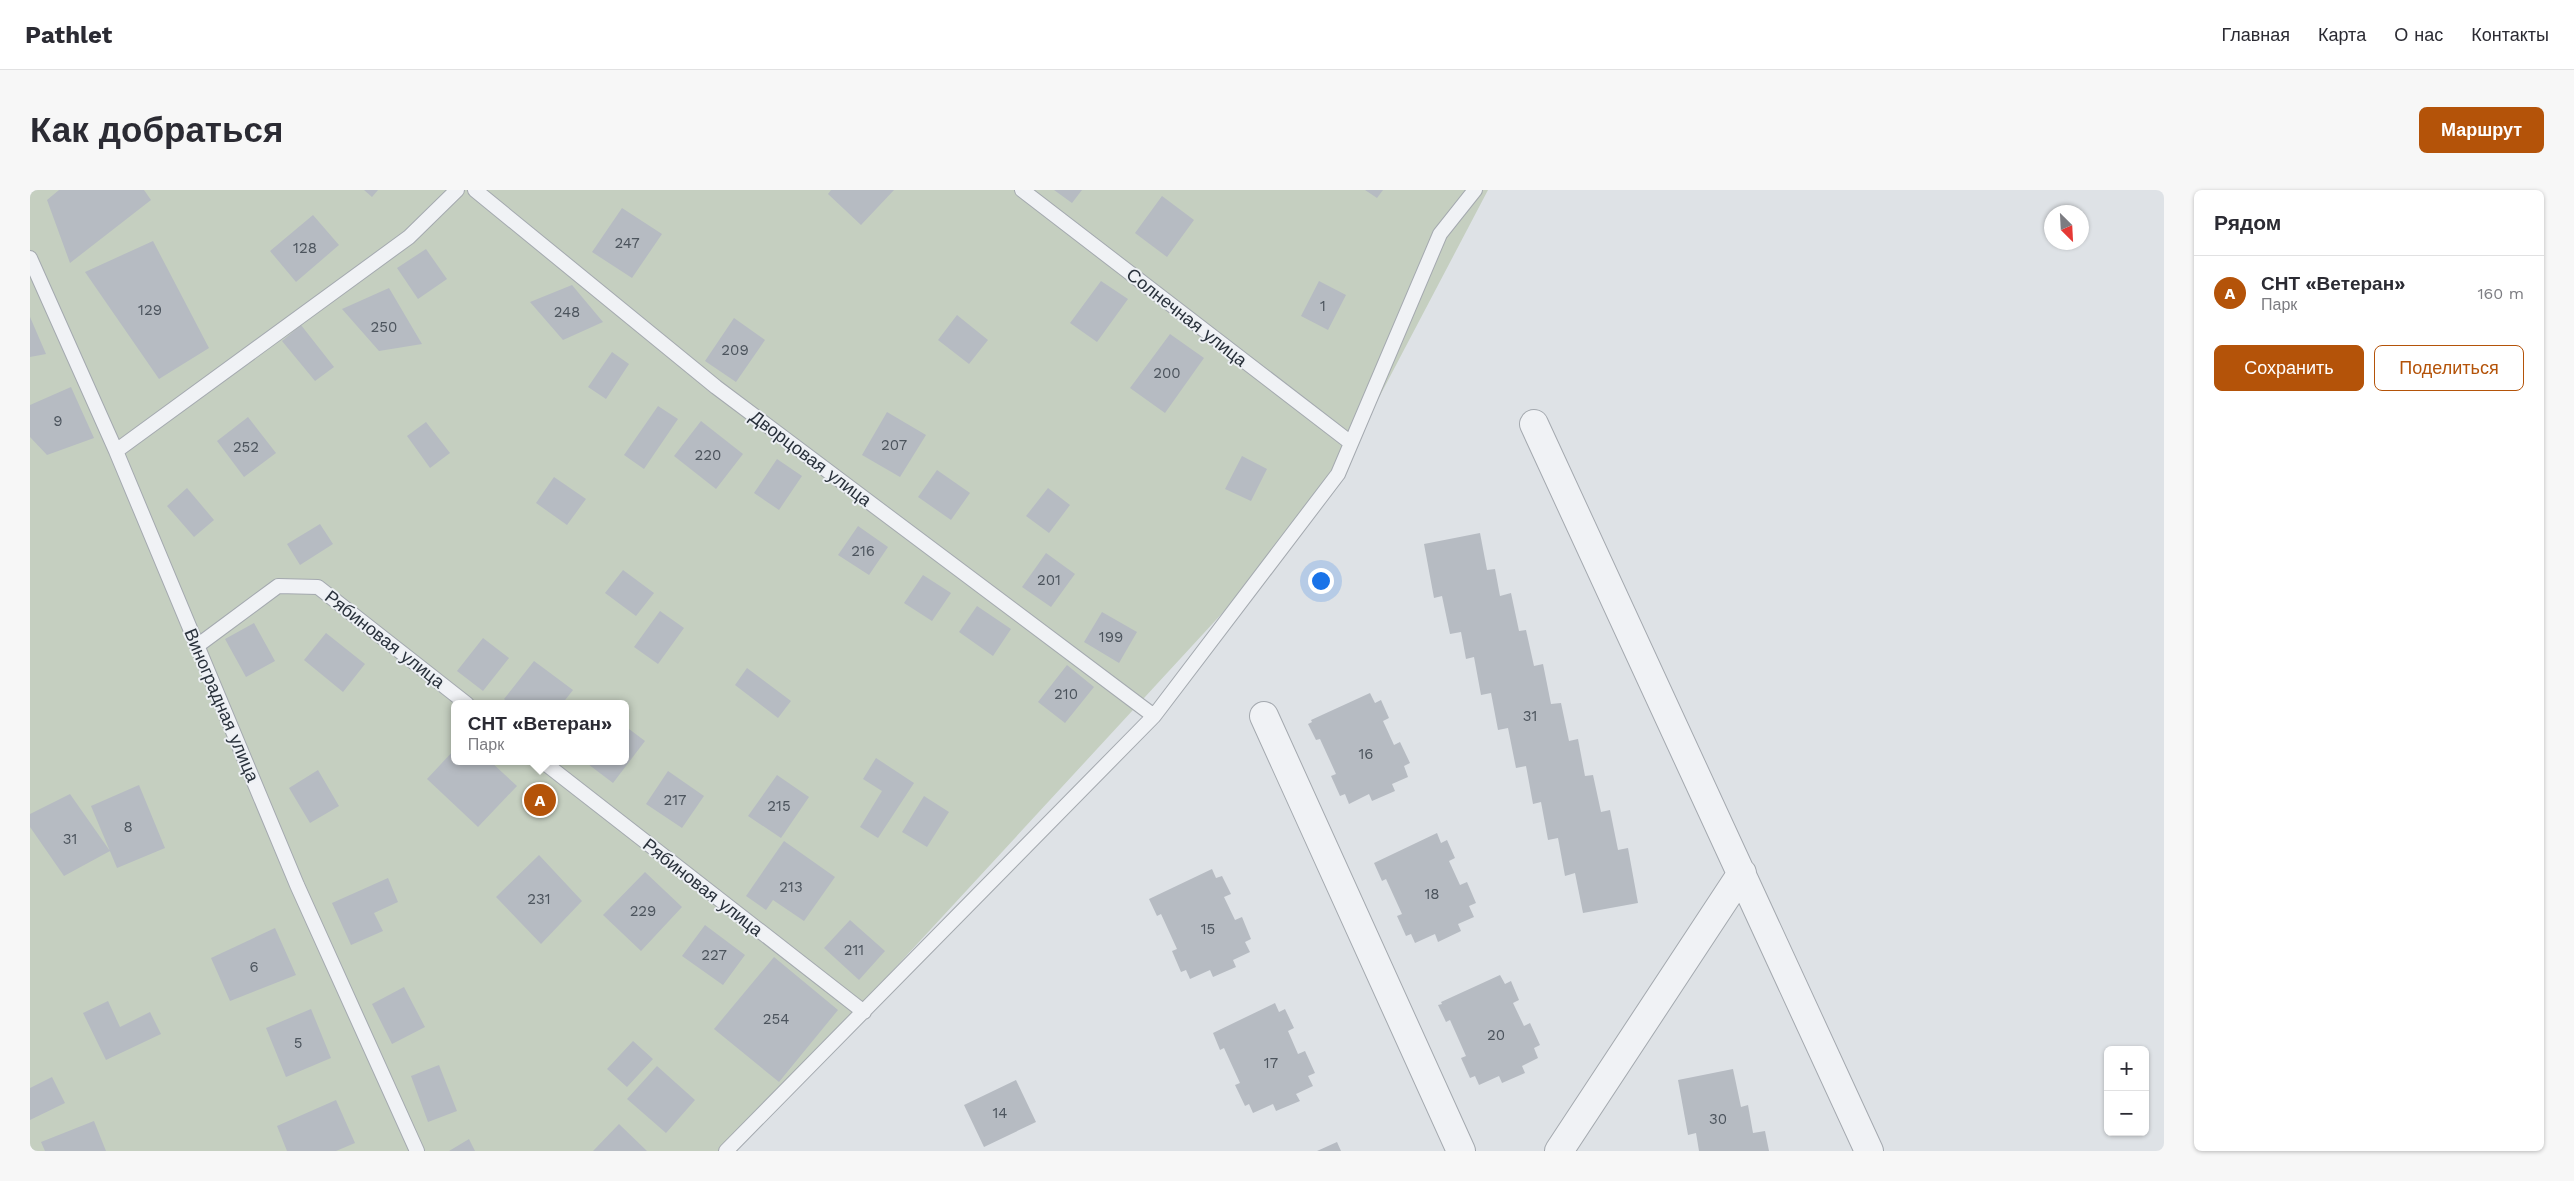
<!DOCTYPE html>
<html lang="ru">
<meta charset="utf-8">
<style>
body{margin:0;font-family:"Work Sans",sans-serif;background:#f7f7f7;color:#2b2b33}
.controls{position:absolute;right:15px;bottom:15px;display:grid;overflow:hidden;border-radius:8px;box-shadow:0 1px 4px #0004}
.controls button{width:45px;height:45px;display:grid;place-items:center;padding:0;border:0;border-bottom:1px solid #e1e1e2;background:#fff;color:#2b2b33;font:25px sans-serif}
.compass{position:absolute;left:2014px;top:15px;width:45px;height:45px;border-radius:50%;background:#fff;box-shadow:0 1px 4px #0004;rotate:156deg}
.you{position:absolute;left:1290px;top:390px;width:18px;height:18px;margin:-12px;border:4px solid #fff;border-radius:50%;background:#1a73e8;box-shadow:0 0 0 8px #1a73e833}
.badge{display:grid;place-items:center;width:32px;height:32px;border-radius:50%;background:#b45309;color:#fff;font-size:16px;font-weight:700}
.pin{position:absolute;translate:-50% -50%;border:2px solid #fff;box-shadow:0 1px 5px #0006}
.popup{position:absolute;left:421px;top:510px;width:178px;height:65px;box-sizing:border-box;display:grid;place-content:center;border-radius:8px;background:#fff;filter:drop-shadow(0 1px 4px #0005);font-size:16px;white-space:nowrap;color:#7c7c81}
.popup b{font-size:19px;color:#2b2b33}
.popup::after{content:'';position:absolute;left:50%;top:100%;margin-left:-10px;border:10px solid transparent;border-top-color:#fff}
.list{margin:0;padding:0;list-style:none}
h2{display:flex;justify-content:space-between;align-items:center;height:65px;margin:0;padding:0 20px;font-size:21px}
h2 small{font-size:16px;font-weight:400;color:#7c7c81}
.list li{display:grid;grid-template-columns:32px 1fr auto;gap:15px;align-items:center;box-sizing:border-box;height:75px;padding:0 20px;border-top:1px solid #e1e1e2}
.list b{display:block;font-size:19px;white-space:nowrap}
.list p{margin:0;font-size:16px;white-space:nowrap;color:#7c7c81}
.list em{font-size:16px;font-style:normal;color:#7c7c81}
.actions{display:flex;gap:10px;padding:15px 20px}
.actions a{flex:1;padding:11px 0;border:1px solid #b45309;border-radius:8px;text-align:center;font-size:18px;color:#b45309}
.actions .main{background:#b45309;color:#fff}
.map{position:relative;flex:none;width:2134px;height:961px;overflow:hidden;border-radius:8px}
header{display:flex;align-items:center;gap:30px;box-sizing:border-box;height:70px;padding:0 25px;background:#fff;border-bottom:1px solid #e1e1e2}
header strong{font-size:24px}
nav{display:flex;gap:28px;margin-inline-start:auto;font-size:18px}
.intro{display:flex;align-items:center;justify-content:space-between;box-sizing:border-box;height:120px;padding:0 30px}
h1{margin:0;font-size:35px}
.button{padding:12px 22px;border-radius:8px;background:#b45309;color:#fff;font-size:18px;font-weight:700}
main{display:flex;gap:30px;padding:0 30px}
aside{flex:1;background:#fff;border-radius:8px;box-shadow:0 1px 4px #0004}
.map>svg:first-child{display:block}
.green{fill:#c5cfc0;fill-rule:evenodd}
.building{fill:#b6bbc2}
.lines{fill:none;stroke-linecap:round;stroke-linejoin:round}
.service-casing{stroke:#a4a9af;stroke-width:16}
.minor-casing{stroke:#a4a9af;stroke-width:30}
.service{stroke:#f0f2f5;stroke-width:14}
.minor{stroke:#f0f2f5;stroke-width:28}
.labels{text-anchor:middle;dominant-baseline:central;stroke-width:4;stroke-linejoin:round;paint-order:stroke}
.number-label{font-size:15px;fill:#4c545d}
.street-label{font-size:18px;fill:#29313b;stroke:#edf0f4}
</style>
<header>
<strong>Pathlet</strong>
<nav><a>Главная</a><a>Карта</a><a>О нас</a><a>Контакты</a></nav>
</header>
<div class="intro"><h1>Как добраться</h1><a class="button">Маршрут</a></div>
<main>
<div class="map">
<svg width="2134" height="961" viewBox="0 0 2134 961">
<rect width="100%" height="100%" fill="#dee2e6"/>
<path class="green" d="M0,0H1458L1293,314L746,907L692,961H0ZM425,514H595V571H425Z"/>
<path class="building" d="M29,0H114L121,10L40,73L17,10Z
M334,0H348L342,7Z
M801,0H864L831,35L798,4Z
M1024,0H1052L1042,13Z
M1335,0H1353L1347,8Z
M1132,6L1164,30L1137,67L1105,43Z
M592,18L632,44L602,88L562,62Z
M283,25L309,55L266,92L240,61Z
M123,51L179,158L129,189L55,82Z
M396,59L417,89L388,109L367,78Z
M1071,91L1098,109L1067,152L1040,133Z
M1289,91L1316,105L1298,140L1271,126Z
M542,95L573,132L533,150L500,112Z
M359,98L392,154L349,161L312,119Z
M927,125L958,150L939,174L908,150Z
M0,127L16,164L0,167Z
M704,128L735,150L706,192L675,171Z
M271,135L304,177L285,191L252,151Z
M1140,144L1174,168L1135,223L1100,198Z
M582,162L599,174L576,209L558,197Z
M41,197L64,248L17,265L0,247V215Z
M628,216L648,229L614,279L594,265Z
M857,222L896,245L870,287L832,265Z
M218,227L246,263L214,287L187,251Z
M671,231L713,264L686,299L644,266Z
M396,232L420,263L400,278L377,246Z
M1212,266L1237,279L1221,311L1195,299Z
M747,269L772,286L749,320L724,303Z
M907,280L940,303L921,330L888,307Z
M524,287L556,309L537,335L506,313Z
M157,298L184,330L164,347L137,316Z
M1018,298L1040,315L1019,343L996,326Z
M290,334L303,354L270,375L257,354Z
M828,336L858,357L839,385L808,365Z
M1450,343L1457,380L1465,379L1470,406L1481,403L1489,441L1496,440L1504,476L1513,474L1521,514L1531,513L1539,551L1548,549L1555,586L1563,585L1571,622L1580,620L1588,660L1598,658L1608,713L1553,723L1545,683L1535,686L1528,648L1518,650L1511,612L1503,614L1496,576L1486,578L1478,538L1468,540L1461,503L1451,505L1444,467L1436,469L1431,442L1420,444L1412,406L1404,408L1394,354Z
M1016,363L1045,384L1021,417L992,397Z
M593,380L624,403L606,426L575,403Z
M893,385L921,403L902,431L874,413Z
M947,416L981,439L963,466L929,442Z
M630,421L654,438L628,474L604,457Z
M1072,422L1107,442L1089,473L1054,452Z
M224,433L245,471L216,487L195,449Z
M296,443L335,474L313,502L274,470Z
M453,448L479,468L453,501L427,481Z
M504,471L543,500L532,514H480L474,509Z
M1037,475L1064,497L1035,533L1008,512Z
M717,478L761,511L748,528L705,495Z
M1340,503L1345,513L1351,510L1359,528L1353,531L1364,555L1370,552L1380,573L1374,576L1378,587L1362,594L1365,601L1342,611L1339,604L1319,614L1315,604L1310,606L1301,586L1306,584L1290,549L1286,550L1278,534L1282,532L1281,530Z
M595,536L615,551L583,593L554,571H595Z
M425,559V571H460L487,596L448,637L397,589Z
M846,568L884,593L848,648L830,637L852,601L833,589Z
M288,580L309,616L280,633L259,598Z
M638,581L674,606L652,638L616,614Z
M747,585L779,607L751,648L718,626Z
M109,595L135,658L87,678L61,616Z
M40,604L80,661L34,686L0,637V624Z
M894,606L919,622L897,657L872,642Z
M1407,643L1411,653L1417,650L1425,668L1419,671L1430,695L1437,692L1446,713L1439,716L1444,727L1428,734L1431,741L1408,752L1405,744L1385,753L1381,744L1376,746L1367,726L1372,724L1356,689L1352,691L1344,673Z
M754,651L805,687L774,731L743,710L736,720L716,706Z
M509,665L552,711L511,754L466,707Z
M1182,679L1186,688L1192,686L1201,704L1194,707L1205,730L1212,727L1221,749L1215,752L1220,762L1203,770L1206,777L1183,787L1180,780L1160,789L1156,780L1151,782L1142,761L1147,759L1131,724L1127,726L1119,709Z
M615,682L652,717L611,761L573,725Z
M358,688L368,712L344,723L353,741L321,755L302,713Z
M820,730L855,761L829,790L794,758Z
M675,735L715,765L693,795L652,766Z
M245,738L266,785L200,811L181,768Z
M744,767L808,820L749,892L684,839Z
M1470,785L1475,794L1481,791L1489,810L1483,813L1494,836L1500,833L1510,855L1504,858L1508,868L1492,876L1495,883L1472,893L1469,886L1449,895L1445,886L1440,888L1431,868L1436,866L1420,830L1416,832L1408,815L1412,814L1411,812Z
M374,797L395,837L362,854L342,814Z
M78,811L90,837L120,822L131,844L76,870L53,823Z
M1245,813L1249,822L1255,819L1264,838L1258,841L1268,864L1275,861L1285,883L1278,886L1283,896L1266,904L1270,911L1246,921L1243,914L1223,923L1219,914L1215,916L1205,895L1210,893L1194,858L1190,860L1183,843Z
M281,819L301,868L256,887L236,838Z
M603,851L623,869L597,897L577,879Z
M409,875L427,921L398,932L381,886Z
M627,876L665,910L636,943L597,909Z
M1703,879L1711,917L1718,915L1723,943L1735,941L1739,961H1669L1666,943L1658,945L1648,890Z
M22,887L35,913L0,930V898Z
M986,890L1006,932L954,957L934,915Z
M306,910L325,953L306,961H257L247,936Z
M64,931L76,961H15L11,952Z
M589,934L617,961H563Z
M439,949L445,961H419Z
M1307,952L1311,961H1287Z"/>
<g class="lines">
<g class="service-casing">
<path id="service" d="M445,0L686,197L1124,526
M992,0L1321,253
M0,68L86,261L267,695L387,961
M86,261L379,47L427,0
M167,456L248,396L288,397L437,514
M512,571L834,822
M696,961L1124,526L1308,284L1410,44L1445,0"/>
</g>
<g class="minor-casing">
<path id="minor" d="M1504,234L1839,961
M1234,526L1431,961
M1529,961L1712,683"/>
</g>
<use href="#service" class="service"/>
<use href="#minor" class="minor"/>
</g>
<g class="labels">
<g class="number-label">
<text x="597" y="53">247</text>
<text x="275" y="58">128</text>
<text x="1293" y="116">1</text>
<text x="120" y="120">129</text>
<text x="537" y="122">248</text>
<text x="354" y="137">250</text>
<text x="705" y="160">209</text>
<text x="1137" y="183">200</text>
<text x="28" y="231">9</text>
<text x="864" y="255">207</text>
<text x="216" y="257">252</text>
<text x="678" y="265">220</text>
<text x="833" y="361">216</text>
<text x="1019" y="390">201</text>
<text x="1081" y="447">199</text>
<text x="1036" y="504">210</text>
<text x="1500" y="526">31</text>
<text x="1336" y="564">16</text>
<text x="645" y="610">217</text>
<text x="749" y="616">215</text>
<text x="98" y="637">8</text>
<text x="40" y="649">31</text>
<text x="761" y="697">213</text>
<text x="1402" y="704">18</text>
<text x="509" y="709">231</text>
<text x="613" y="721">229</text>
<text x="1178" y="739">15</text>
<text x="824" y="760">211</text>
<text x="684" y="765">227</text>
<text x="224" y="777">6</text>
<text x="746" y="829">254</text>
<text x="1466" y="845">20</text>
<text x="268" y="853">5</text>
<text x="1241" y="873">17</text>
<text x="970" y="923">14</text>
<text x="1688" y="929">30</text>
</g>
<g class="street-label">
<text transform="translate(1157 127) rotate(38)">Солнечная улица</text>
<text transform="translate(781 268) rotate(37)">Дворцовая улица</text>
<text transform="translate(355 449) rotate(38)">Рябиновая улица</text>
<text transform="translate(192 515) rotate(67)">Виноградная улица</text>
<text transform="translate(673 697) rotate(38)">Рябиновая улица</text>
</g>
</g>
</svg>
<div class="controls">
<button>+</button>
<button>−</button>
</div>
<svg class="compass" viewBox="-18 -18 36 36"><path d="M0-13l5 13h-10z" fill="#e53935"/><path d="M0 13l5-13h-10z" fill="#7c7c81"/></svg>
<div class="you"></div>
<div class="pin badge" style="left:510px;top:610px">A</div>
<div class="popup"><b>СНТ «Ветеран»</b>Парк</div>
</div>
<aside>
<h2>Рядом<small></small></h2>
<ul class="list">
<li><span class="badge">A</span><div><b>СНТ «Ветеран»</b><p>Парк</p></div><em>160 m</em></li>
</ul>
<div class="actions"><a class="main">Сохранить</a><a>Поделиться</a></div>
</aside>
</main>
